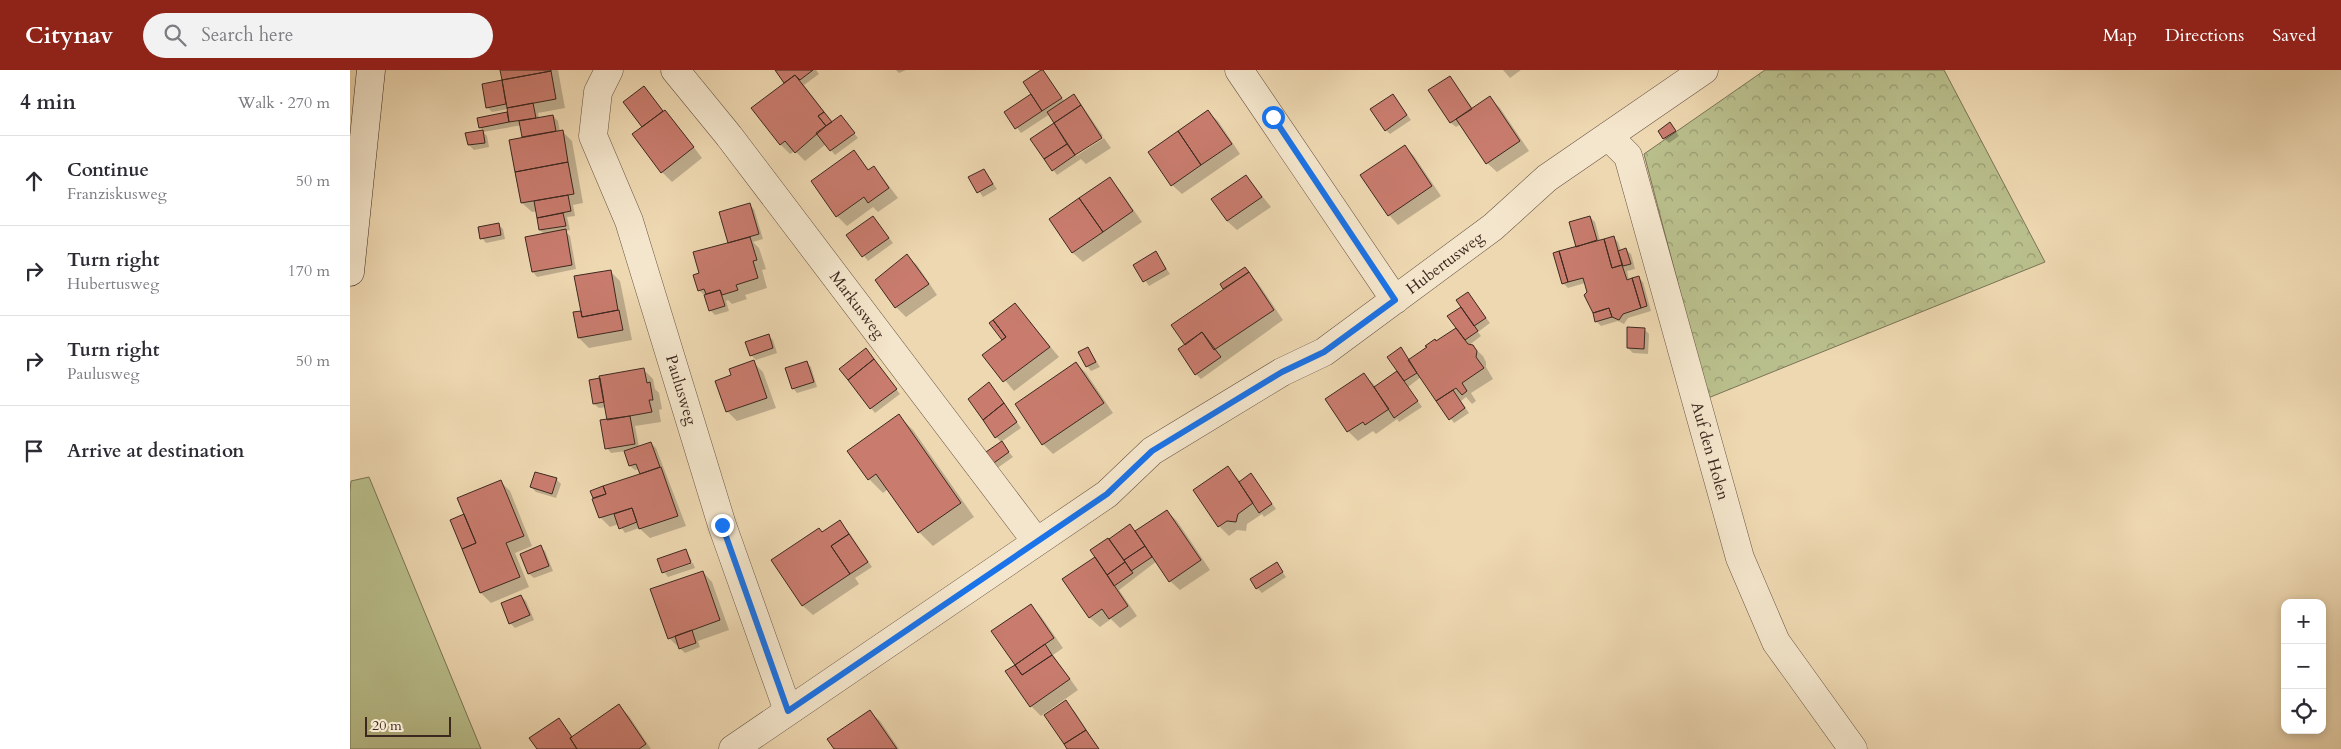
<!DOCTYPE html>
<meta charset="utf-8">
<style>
body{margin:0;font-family:Cardo,serif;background:#f2f2f3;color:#2b2b33}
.controls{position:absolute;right:15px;bottom:15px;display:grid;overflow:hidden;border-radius:10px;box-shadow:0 2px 8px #0003}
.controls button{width:45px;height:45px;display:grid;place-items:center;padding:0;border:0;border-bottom:1px solid #e1e1e2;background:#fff;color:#2b2b33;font:25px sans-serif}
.scale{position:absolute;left:15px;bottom:12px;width:86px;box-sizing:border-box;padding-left:5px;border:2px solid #3d281f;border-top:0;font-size:14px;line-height:18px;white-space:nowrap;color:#3d281f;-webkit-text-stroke:4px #f4e6cc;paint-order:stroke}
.stop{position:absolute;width:15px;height:15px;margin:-11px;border:4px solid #1a73e8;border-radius:50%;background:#fff}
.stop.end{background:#1a73e8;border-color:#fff;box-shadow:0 1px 5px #0008}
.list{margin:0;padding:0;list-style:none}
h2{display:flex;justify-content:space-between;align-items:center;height:65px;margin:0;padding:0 20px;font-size:21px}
h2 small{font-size:16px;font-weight:400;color:#7c7c81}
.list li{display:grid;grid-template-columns:32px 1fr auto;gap:15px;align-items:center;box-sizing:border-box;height:90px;padding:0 20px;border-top:1px solid #e1e1e2}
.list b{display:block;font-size:19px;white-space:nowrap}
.list p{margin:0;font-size:16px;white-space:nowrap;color:#7c7c81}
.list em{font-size:16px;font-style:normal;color:#7c7c81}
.icon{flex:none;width:28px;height:28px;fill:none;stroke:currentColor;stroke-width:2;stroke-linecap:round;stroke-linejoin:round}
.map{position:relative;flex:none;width:1991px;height:679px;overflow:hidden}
header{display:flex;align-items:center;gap:30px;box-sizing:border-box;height:70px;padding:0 25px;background:#8f2418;color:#fff}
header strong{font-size:24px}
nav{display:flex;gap:28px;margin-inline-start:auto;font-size:18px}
.search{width:350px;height:45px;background:#f2f2f3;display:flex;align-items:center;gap:12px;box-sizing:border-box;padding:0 18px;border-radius:28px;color:#7c7c81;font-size:19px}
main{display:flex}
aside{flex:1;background:#fff}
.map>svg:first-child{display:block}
.grass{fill:#b9bf8c;stroke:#7b7456}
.forest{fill:url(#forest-crowns);stroke:#7b7456}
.shadow{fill:#0003}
.building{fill:#c97c6e;stroke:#3d281f}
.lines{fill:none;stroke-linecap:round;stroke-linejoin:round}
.minor-casing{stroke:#695444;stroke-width:29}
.secondary-casing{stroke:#3d281f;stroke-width:29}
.minor{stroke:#f4e6cc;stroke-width:28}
.secondary{stroke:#f4e6cc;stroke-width:28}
.route{stroke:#1a73e8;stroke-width:6}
.labels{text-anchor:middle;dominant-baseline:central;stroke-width:4.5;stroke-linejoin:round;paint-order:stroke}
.street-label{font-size:16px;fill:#3d281f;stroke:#f4e6cc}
</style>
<header>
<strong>Citynav</strong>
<div class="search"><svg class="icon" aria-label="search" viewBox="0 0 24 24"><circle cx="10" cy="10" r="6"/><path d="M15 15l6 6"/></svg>Search here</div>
<nav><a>Map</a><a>Directions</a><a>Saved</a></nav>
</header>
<main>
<aside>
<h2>4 min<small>Walk · 270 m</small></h2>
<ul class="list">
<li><svg class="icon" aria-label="ahead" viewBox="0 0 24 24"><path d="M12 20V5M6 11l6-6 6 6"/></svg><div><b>Continue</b><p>Franziskusweg</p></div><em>50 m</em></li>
<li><svg class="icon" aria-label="right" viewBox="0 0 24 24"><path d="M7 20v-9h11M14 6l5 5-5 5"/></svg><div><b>Turn right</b><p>Hubertusweg</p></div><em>170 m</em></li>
<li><svg class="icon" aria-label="right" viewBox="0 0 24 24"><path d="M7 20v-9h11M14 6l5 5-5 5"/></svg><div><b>Turn right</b><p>Paulusweg</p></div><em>50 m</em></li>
<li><svg class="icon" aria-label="arrive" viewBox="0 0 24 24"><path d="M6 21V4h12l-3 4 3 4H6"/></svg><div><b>Arrive at destination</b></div></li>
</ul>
</aside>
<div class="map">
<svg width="1991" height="679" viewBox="0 0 1991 679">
<defs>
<pattern id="forest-crowns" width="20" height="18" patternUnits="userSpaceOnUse" patternTransform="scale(1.25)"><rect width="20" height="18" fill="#b9bf8c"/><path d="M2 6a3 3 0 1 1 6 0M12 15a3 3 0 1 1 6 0" fill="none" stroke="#989b72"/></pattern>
</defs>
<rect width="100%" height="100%" fill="#eed8b1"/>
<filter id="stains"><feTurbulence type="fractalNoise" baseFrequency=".004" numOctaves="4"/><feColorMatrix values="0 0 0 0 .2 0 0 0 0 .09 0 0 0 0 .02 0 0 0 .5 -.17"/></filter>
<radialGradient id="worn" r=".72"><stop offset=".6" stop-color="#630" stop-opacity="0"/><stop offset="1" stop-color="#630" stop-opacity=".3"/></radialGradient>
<path class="grass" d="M19,407L131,679H0V422L1,411Z"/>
<path class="forest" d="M1415,0H1594L1695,192L1358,328L1294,84Z"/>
<path class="shadow" d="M151,0H208L215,38L188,43L189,48L203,46L208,51L210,62L212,61L222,71L233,133L223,135L225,146L217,147L220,160L215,161L220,166L226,199L187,207L183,202L195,165L190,160L187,141L182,142L172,133L175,68L172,55L133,62L137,66L139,77L124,80L119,75L117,64L133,61L130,57L128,49L159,43L158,39L142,42L137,37L133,15L153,11Z
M427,0H466L469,4L454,15L483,53L495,52L508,68L485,85L476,74L455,91L445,81L440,84L430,74L436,13Z
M546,0H556L549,3Z
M1153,0H1171L1160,8Z
M692,1L715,32L724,26L729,31L753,66L726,83V86L754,68L761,78L736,94L731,89L707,105L682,69L706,53L700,44L671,63L656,43L683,25Z
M1100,7L1123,39L1140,28L1150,38L1179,81L1147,102L1137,93L1111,54L1106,57L1101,53L1080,21Z
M294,17L314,42L324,51L352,88L322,112L312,102L294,57Z
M1043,25L1061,50L1040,64L1036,60Z
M858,42L868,51L890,84L832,124L822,115Z
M1320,54L1329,66L1319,73L1314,68Z
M1055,77L1064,86L1091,126L1048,155L1039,145Z
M504,81L520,101L524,98L533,108L548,128L528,142L523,137L497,156L487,146L462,111Z
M634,100L647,119L633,127L620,108Z
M896,106L921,137L887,160L877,151Z
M760,109L769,119L792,152L733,192L723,183L701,149Z
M399,135L404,139L413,169L403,172L409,178L416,199L412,200L417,218L395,225L397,229L382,234L378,230L376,231L379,241L365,245L360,240L356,227L349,220L351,204L379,174Z
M523,147L543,173L518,191L498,165Z
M1240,147L1245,152L1250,171L1263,167L1268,172L1271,181L1276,180L1281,184L1285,199L1277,201L1279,210L1288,207L1293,212L1301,241L1278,248L1274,254L1268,251L1251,256L1246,251L1243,239L1238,234L1235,213L1218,218L1213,213Z
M148,154L153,159L155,169L136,173L132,168Z
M806,183L820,204L799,216L785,195Z
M557,186L567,195L587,225L556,247L546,237Z
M895,199L908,213L933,250L851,309L846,304L836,275L875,220L871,215Z
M260,201L270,211L282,270L239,278L229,268L232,242Z
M1118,223L1140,253L1128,262L1131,266L1118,276H1122L1133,286L1136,292V297L1143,309L1121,323L1126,331L1122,334L1116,327L1111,331L1119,343L1104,353L1071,307L1058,317L1072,337L1049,352L1047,349L1026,364L1023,361L1008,371L998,361L1014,304L1026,317L1049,302L1050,279L1060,291L1108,258Z
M665,234L709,287L664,321L634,285L654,270Z
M1294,259L1299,264L1298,284L1283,283L1278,278Z
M418,266L423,270L427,283L406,290L401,285Z
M738,278L750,297L741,301L737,296Z
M520,285L550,324L525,343L521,338Z
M403,292L413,302L426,338L387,351L377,341Z
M456,292L461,297L467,317L447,323L443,318Z
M726,293L736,303L763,343L703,384L693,374Z
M293,299L303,309L305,319L309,323L312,339L309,340L311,352L285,356L289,377L301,373L306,378L336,456L300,468L289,458L275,463L269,454L260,457L250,447L244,428L291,405L289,399L285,400L280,396L276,381L261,383L257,378L258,350L256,337L249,338L244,334Z
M643,318L671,358L651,372L646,367Z
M549,346L563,360L624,447L583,476L569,462L538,419L533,423L519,409Z
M651,373L663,387L646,399L642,394Z
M878,398L891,412L901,405L926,439L914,447L912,444L897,454L896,461L887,460L879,466L869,456Z
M206,409L211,414L206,428L186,422L181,417Z
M150,411L160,421L182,476L165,483L179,517L141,533L131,523L102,451L115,445Z
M817,441L827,451L860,500L830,520L820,511L807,491L769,520L787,546L770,558L761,549L750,557L740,548L714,509L747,487L742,480L780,456L786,462Z
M489,452L499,462L522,497L505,508L509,514L463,545L453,536L423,490Z
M190,477L195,481L203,501L184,508L179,504L171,485Z
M336,480L342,491L314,501V503L309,490Z
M343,493L345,498L318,507L315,503Z
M927,494L936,507L912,523L907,518Z
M353,502L362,512L379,560L348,571L350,577L335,583L319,568Z
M171,526L176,531L184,550L165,558L160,553Z
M681,536L690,545L713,578L703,585L728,620L691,646L681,636L666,596Z
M716,632L725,642L749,679H719Z
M269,636L279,646L301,679H188L209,649L222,668Z
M520,642L530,651L549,679H485Z"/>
<path class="building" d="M150,0H201V1L152,10Z
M425,0H463L450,10L445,5L434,13Z
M691,0H693L712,28L692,41L673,12Z
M201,1L206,29L157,38L152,10Z
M445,5L474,42L468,46L476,56L445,83L435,71L430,75L401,38Z
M1100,6L1122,39L1100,53L1078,20Z
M152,10L156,34L136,38L132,14Z
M294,16L313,41L292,57L273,32Z
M681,24L692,41L665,59L654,42Z
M724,24L731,35L704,53L697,42Z
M1043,24L1057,45L1035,61L1020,39Z
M1140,26L1170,71L1136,94L1106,49Z
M183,33L186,48L159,52L157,38Z
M731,35L752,68L725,85L704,53Z
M315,40L344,77L311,103L282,64Z
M858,40L882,74L851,95L828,61Z
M157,42L159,52L129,58L127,48Z
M474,42L482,52L476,56L468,46Z
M203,45L206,61L172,67L169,51Z
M491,45L505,63L480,81L466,63Z
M1320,52L1326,61L1313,69L1308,61Z
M704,53L717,74L694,89L680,69Z
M133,60L135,73L118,75L115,63Z
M213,60L218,92L165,102L159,70Z
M828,61L851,95L821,116L798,82Z
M717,74L725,85L702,101L694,89Z
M1055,75L1082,116L1038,146L1010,105Z
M504,80L518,100L524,96L539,118L518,133L514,127L486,147L461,111Z
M218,92L224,124L171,133L165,102Z
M634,99L643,114L627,123L618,107Z
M896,105L912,127L877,151L861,129Z
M760,107L783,141L753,162L729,128Z
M218,125L221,141L187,148L184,131Z
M729,128L753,162L722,183L699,149Z
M400,133L409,164L378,173L369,142Z
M213,143L216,156L189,160L187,148Z
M523,146L539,168L512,187L496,165Z
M1240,146L1247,170L1226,177L1219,152Z
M149,153L151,165L130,169L128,157Z
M216,159L222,195L182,202L175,167Z
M1264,166L1272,195L1262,198L1254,169Z
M400,167L407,190L403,191L408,208L386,215L388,220L372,225L370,220L356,224L354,219L348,221L343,205L349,203L343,182Z
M1254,169L1262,198L1272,195L1277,210L1282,208L1291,238L1273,244L1269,250L1262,247L1259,238L1243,243L1234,225L1237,222L1233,208L1218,212L1209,181Z
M1276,178L1281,194L1273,196L1268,181Z
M806,181L816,199L793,212L783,195Z
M1209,181L1218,212L1212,214L1203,183Z
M557,184L579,214L545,238L525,210Z
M895,197L899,202L873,219L870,214Z
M261,200L268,240L232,247L224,206Z
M899,202L924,240L864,280L852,262L835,275L821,255Z
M1289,206L1297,236L1291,238L1282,208Z
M370,220L375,236L359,241L354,225Z
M1118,222L1136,248L1124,256L1106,230Z
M665,233L700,277L653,312L632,285L656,267L643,250Z
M1111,237L1128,261L1115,270L1097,246Z
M1259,238L1262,247L1245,252L1243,243Z
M269,240L273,260L228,268L223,242L231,241L232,247Z
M643,250L656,267L652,270L639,253Z
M1277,257L1295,258L1294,279L1277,278Z
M1106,258L1118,274L1123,275L1127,281L1126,287L1134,298L1112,313L1117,321L1112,325L1106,318L1086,331L1058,290L1077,277L1075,276L1085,269L1086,271Z
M852,262L871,287L845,305L828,279Z
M419,264L423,278L400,286L395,272Z
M738,277L746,292L736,297L728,282Z
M1051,277L1067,303L1054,311L1037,287Z
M516,278L524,289L498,310L489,299Z
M524,289L547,319L520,339L498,310Z
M404,290L417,328L376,342L365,311L381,305L379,299Z
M457,291L464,312L442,319L435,298Z
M726,292L754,333L692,375L665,334Z
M294,298L297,313L300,312L303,330H299L302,342L257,350L249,306Z
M1047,301L1068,331L1044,348L1024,317Z
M1014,303L1039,339L1015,355L1013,352L997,362L975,329Z
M250,308L254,332L243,334L239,310Z
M639,312L654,333L633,350L618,329Z
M1103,320L1115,338L1099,350L1086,331Z
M654,333L667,352L645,368L633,350Z
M549,344L611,433L568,463L526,404L518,410L497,381Z
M280,346L285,374L255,379L250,350Z
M652,371L659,382L641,395L633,384Z
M301,372L310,397L290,404L286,394L279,396L274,381Z
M878,396L903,433L888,444L886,452L877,451L868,457L843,420Z
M311,397L328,446L289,459L282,438L249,448L242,429L256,424L253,416Z
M185,402L207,408L202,424L180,417Z
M901,403L922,434L909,443L889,412Z
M151,410L174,466L156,473L170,507L130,523L112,479L126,473L107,428Z
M253,416L256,424L243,428L240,421Z
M282,438L287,452L269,459L264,444Z
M817,440L851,490L819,512L785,461Z
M114,444L126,473L112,479L100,450Z
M490,450L499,464L481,476L500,504L452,536L421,490L469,458L472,462Z
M780,454L795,476L774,490L759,469Z
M499,464L518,492L500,504L481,476Z
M758,468L775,492L757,505L740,480Z
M191,475L199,496L178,504L170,484Z
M795,476L802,487L781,501L774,490Z
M336,479L341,493L312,503L307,489Z
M745,487L778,536L759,549L752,539L739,548L712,509Z
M775,492L783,503L764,516L757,505Z
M927,492L933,502L906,519L900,509Z
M353,501L370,550L318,569L300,519Z
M171,525L180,545L159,554L151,533Z
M681,534L704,568L665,595L641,561Z
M342,560L346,573L329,579L325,566Z
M695,574L702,585L672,605L665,595Z
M702,585L720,609L680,637L655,601L665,595L672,605Z
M716,630L736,660L714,674L694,645Z
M269,634L296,674L289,679H227L220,668Z
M520,640L547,679H484L477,669Z
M209,648L222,667L220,668L227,679H187L179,668Z
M736,660L749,679H717L714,674Z"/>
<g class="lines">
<g class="minor-casing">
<path id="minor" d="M259,0L248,22L243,66L279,151L372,455L438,641
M325,0L379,66L686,471
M889,0L1045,230
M1258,66L1278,86L1390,488L1426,572L1503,679
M383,679L757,424L802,381L932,302L974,282L1143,157L1197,108L1354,0"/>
</g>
<g class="secondary-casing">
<path id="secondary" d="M0,202L21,0"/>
</g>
<use href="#minor" class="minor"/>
<use href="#secondary" class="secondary"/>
</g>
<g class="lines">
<path class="route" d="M372,455L438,641L757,424L802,381L932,302L974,282L1045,230L923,47"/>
</g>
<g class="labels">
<g class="street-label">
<text transform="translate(1095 193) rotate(-37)">Hubertusweg</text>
<text transform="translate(507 235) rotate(53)">Markusweg</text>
<text transform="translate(331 320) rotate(73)">Paulusweg</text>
<text transform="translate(1360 381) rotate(74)">Auf den Holen</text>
</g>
</g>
<rect width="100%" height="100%" filter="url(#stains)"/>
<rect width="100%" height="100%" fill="url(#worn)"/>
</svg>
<div class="controls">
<button>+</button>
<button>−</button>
<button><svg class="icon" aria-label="locate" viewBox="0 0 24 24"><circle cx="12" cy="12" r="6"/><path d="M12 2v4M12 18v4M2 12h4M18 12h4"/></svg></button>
</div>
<div class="scale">20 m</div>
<div class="stop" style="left:923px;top:47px"></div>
<div class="stop end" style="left:372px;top:455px"></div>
</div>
</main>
